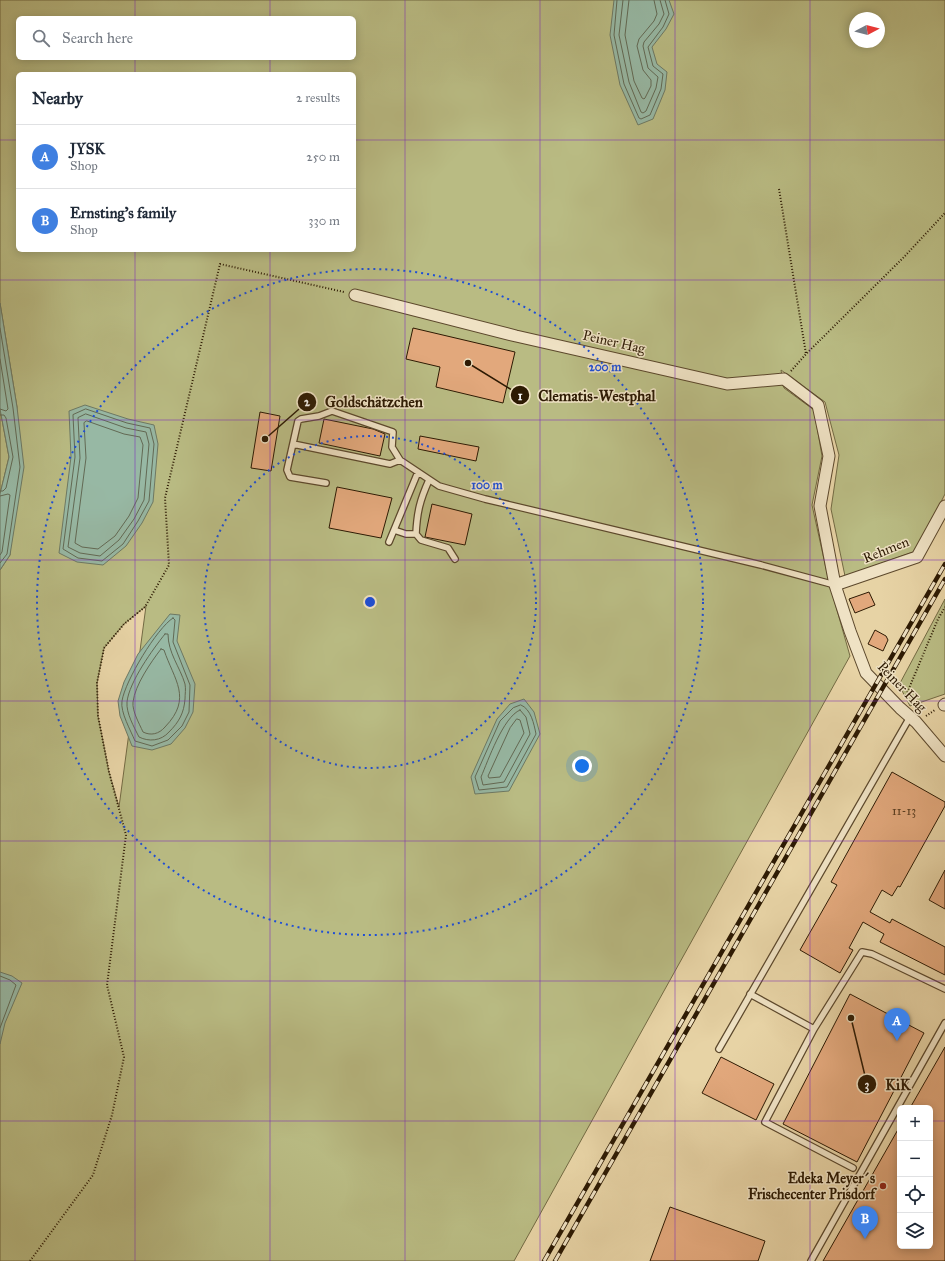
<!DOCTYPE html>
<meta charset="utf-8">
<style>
body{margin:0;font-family:"IM FELL Great Primer",serif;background:#f6f6f7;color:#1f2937}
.controls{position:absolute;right:12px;bottom:12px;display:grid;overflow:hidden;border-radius:6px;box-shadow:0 2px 10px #0003}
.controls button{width:36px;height:36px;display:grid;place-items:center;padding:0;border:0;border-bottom:1px solid #e0e1e3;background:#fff;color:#1f2937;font:20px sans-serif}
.compass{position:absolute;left:849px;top:12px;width:36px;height:36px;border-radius:50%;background:#fff;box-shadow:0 2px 10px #0003;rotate:83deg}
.you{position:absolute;left:582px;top:766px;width:14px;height:14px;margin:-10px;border:3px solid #fff;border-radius:50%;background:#1a73e8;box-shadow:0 0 0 6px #1a73e833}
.badge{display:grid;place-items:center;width:26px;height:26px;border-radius:50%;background:#2563eb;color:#fff;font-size:13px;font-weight:700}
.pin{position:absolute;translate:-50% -33px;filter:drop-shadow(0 1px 2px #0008)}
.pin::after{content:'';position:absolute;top:21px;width:14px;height:12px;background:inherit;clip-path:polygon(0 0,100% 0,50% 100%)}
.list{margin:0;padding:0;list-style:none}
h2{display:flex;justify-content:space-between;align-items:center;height:52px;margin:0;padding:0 16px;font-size:17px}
h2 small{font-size:13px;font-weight:400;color:#747a83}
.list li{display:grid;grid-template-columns:26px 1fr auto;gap:12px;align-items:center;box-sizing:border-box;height:64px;padding:0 16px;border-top:1px solid #e0e1e3}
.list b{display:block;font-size:15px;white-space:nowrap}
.list p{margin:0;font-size:13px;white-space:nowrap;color:#747a83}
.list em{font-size:13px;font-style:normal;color:#747a83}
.icon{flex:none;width:22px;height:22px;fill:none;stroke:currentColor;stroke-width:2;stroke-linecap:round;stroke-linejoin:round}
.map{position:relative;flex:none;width:945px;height:1261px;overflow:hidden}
.search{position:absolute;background:#fff;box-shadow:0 2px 10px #0003;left:16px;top:16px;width:340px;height:44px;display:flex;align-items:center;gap:10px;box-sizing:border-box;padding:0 14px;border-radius:6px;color:#747a83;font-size:15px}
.panel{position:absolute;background:#fff;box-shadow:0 2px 10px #0003;left:16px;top:72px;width:340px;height:180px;border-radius:6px}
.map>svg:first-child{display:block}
.green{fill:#b9bb83;stroke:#736a43;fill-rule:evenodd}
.water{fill:#97b8a4;stroke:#6d7964}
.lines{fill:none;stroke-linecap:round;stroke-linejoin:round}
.shore{stroke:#626954;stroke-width:1}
.building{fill:#e2a87c;stroke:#2d1a03}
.lane-casing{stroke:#5c482c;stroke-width:8}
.street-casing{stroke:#5c482c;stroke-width:13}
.path{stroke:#2d1a03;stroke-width:2;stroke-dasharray:1 2;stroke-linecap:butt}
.lane{stroke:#efe2c4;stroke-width:5.5}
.street{stroke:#efe2c4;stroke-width:11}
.rail-casing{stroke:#2d1a03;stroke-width:4.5}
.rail{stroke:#efe2c4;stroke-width:3;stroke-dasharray:9;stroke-linecap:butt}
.grid{fill:none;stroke:#7b2cbf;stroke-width:1;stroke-opacity:0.55}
.ring{fill:none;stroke:#1d4ed8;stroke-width:2;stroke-dasharray:2 4}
.poi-dot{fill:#8f2418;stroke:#efe2c4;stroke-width:1.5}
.labels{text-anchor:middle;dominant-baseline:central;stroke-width:3;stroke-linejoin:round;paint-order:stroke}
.number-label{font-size:12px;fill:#5a3e21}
.street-label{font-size:14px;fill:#2d1a03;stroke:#efe2c4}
.poi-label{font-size:14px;font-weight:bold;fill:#2d1a03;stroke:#efe2c4;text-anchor:end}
.centre{fill:#1d4ed8;stroke:#efe2c4;stroke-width:2}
.ring-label{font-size:12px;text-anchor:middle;font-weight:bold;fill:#1d4ed8;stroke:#efe2c4;stroke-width:3;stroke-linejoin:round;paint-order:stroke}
.leader{fill:none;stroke:#2d1a03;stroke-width:1.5}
.callout-dot{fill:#2d1a03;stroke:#efe2c4;stroke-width:1.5}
.mark-label{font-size:12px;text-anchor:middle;font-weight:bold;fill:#fff}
.callout-label{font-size:15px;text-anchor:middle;font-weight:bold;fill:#2d1a03;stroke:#efe2c4;stroke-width:3;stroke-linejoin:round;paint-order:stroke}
</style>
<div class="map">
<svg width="945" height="1261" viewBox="0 0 945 1261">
<rect width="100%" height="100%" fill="#e7d3a5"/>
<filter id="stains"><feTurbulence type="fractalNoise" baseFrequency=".005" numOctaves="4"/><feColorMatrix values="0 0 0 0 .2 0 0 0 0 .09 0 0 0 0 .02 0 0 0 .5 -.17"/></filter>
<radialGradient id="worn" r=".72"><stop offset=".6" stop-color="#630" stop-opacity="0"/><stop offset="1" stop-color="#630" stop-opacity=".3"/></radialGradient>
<path class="green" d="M0,0H945V494L916,551L845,576L831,509L839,455L825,402L781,370L784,388L814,410L822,456L812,505L829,582L850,656L514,1261H0V570L10,555L17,407L0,303ZM18,18H354V58H18ZM855,18H879V42H855ZM18,74H354V250H18ZM146,606L119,807L109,772L98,716L97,683L104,648L124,624Z
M0,409L9,457L0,494Z
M945,599V694L910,706L899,685Z"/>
<path class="water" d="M614,0H669L674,14L666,29L652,47L657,64L667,72L665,90L653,119L638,125L620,85L610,35Z
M0,303L17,407L24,467L10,555L0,570V494L9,457L0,409Z
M85,405L128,419L154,425L158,444L153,502L142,523L126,546L103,565L77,562L59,553L71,457L69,411Z
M170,614L180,615L177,641L195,684L193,712L185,728L171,744L152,750L132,746L120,716L118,701L124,682L138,654Z
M524,699L534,712L540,734L509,791L475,794L471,777L497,719L510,704Z
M0,972L12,976L22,983L5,1023L0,1044Z"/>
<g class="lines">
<path class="shore" d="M617,0L614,35L624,84L639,118L641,119L650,115L661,89L663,74L653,66L648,47L663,27L669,14L665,0
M623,0L619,35L629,82L641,112L643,113L646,111L656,88L658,77L648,68L643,46L644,42L659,24L664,14L660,0
M629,0L625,35L634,81L642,98L644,99L645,98L651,86V80L643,70L637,46L639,39L654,21L657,14L654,0
M0,328L13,408L20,467L7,554L0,563
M0,359L8,409L6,411L0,409
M86,409L127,423L150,428L154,444L149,501L138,521L123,544L102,561L78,558L63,549L75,457L73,415Z
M86,414L126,428L146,432L149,444L144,500L134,519L119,540L100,556L80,553L68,547L80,458L78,418Z
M0,415H4L6,418L13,457L6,488L3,491H0
M87,421L124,434L140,437L143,445L138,498L129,516L115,536L98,549L82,547L75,543L86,458L84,423Z
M0,496L8,494L10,495L2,552L0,555
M173,618L175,620L173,642L190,685L189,712L182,726L168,740L152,746L135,741C131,731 120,712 122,701C125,681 157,628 173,618Z
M165,634H168C168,653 180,667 185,684C186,689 185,694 185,699C184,713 179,722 169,732C161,741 149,742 139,737C134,727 126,713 127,702C129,682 153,649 165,634Z
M161,649L164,650C174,680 193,698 165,727C159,734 151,736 143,732C139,723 132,711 133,702C135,685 151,662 161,649Z
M521,705C531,709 534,724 536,734L507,787L479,790L475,777L500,721L513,708Z
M520,710L526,717L530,734L504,782L483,785L481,777C488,761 503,717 520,710Z
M517,719L520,720L524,733L500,777L489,778L488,776L510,728Z
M0,976L10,980L16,985L0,1028"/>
</g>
<path class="building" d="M413,328L515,352L503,403L436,387L440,367L406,359Z
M260,412L280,416L271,471L251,468Z
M324,419L373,429L385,434L380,456L319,443Z
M420,436L479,447L476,461L418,449Z
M337,487L392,498L381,538L329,528Z
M432,504L472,514L465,545L425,537Z
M869,592L875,605L855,613L849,599Z
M875,630L886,636L888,640L883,651L868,644Z
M892,772L945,802V806L900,887L898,886L892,896L882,890L870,912L890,923L892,919L945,947V975L880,942L884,934L863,922L849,948L853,950L840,973L800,950L837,885L831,882Z
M945,870V909L929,900Z
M850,994L924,1033L857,1162L783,1124Z
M945,1047V1261H823L900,1126V1246H930V1108H910Z
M721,1057L774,1084L756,1120L702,1093Z
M670,1207L765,1241L758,1261H650Z"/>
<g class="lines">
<g class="lane-casing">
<path id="lane" d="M293,444L390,464L400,460
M429,480C420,500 417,512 416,534L421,540L448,548L455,559
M326,483L290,477L287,470L298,421L301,419L319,416L332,411L393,432L392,447L400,460L439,486L485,499L761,565L835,585
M394,530L406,534H416
M389,542L418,472
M750,994L814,1029
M719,1049L910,717
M853,1168L765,1122L814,1029L862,952L872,954L945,989
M811,1261L945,1023"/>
</g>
<g class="street-casing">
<path id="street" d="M355,295L516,336L727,384L784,379L818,405L829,456L820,506L835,585L850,631L866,673L900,708L916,722L945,756
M835,585L917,557L945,506
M944,705L945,704"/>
</g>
<path class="path" d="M779,189L806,354
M791,371L806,354L904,257L945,213
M905,698L938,619L945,607
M926,716L935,710
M30,1261L93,1175L112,1115L124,1057L107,985L126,835L109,772L98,716L97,683L104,648L124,624L145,607L169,565L165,498L220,264L344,292"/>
<use href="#lane" class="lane"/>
<use href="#street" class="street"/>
<g class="rail-casing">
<path id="rail" d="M544,1261L945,564
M555,1261L945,579"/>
</g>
<use href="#rail" class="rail"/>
</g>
<path class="grid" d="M135,0V18M270,0V18M405,0V1261M540,0V1261M675,0V1261M810,0V1261M135,58V74M270,58V74M0,140H18M354,140H945M135,250V1261M270,250V1261M0,280H945M0,420H945M0,560H945M0,701H945M0,841H945M0,981H945M0,1121H900M930,1121H945"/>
<g class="ring">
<circle cx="370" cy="602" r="166"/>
<circle cx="370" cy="602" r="333"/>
</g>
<circle class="poi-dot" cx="883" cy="1186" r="4"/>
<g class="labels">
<g class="number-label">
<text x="904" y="811">11-13</text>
</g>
<g class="street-label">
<text transform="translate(614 342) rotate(13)">Peiner Hag</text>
<text transform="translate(886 550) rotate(-22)">Rehmen</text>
<text transform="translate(902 687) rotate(46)">Peiner Hag</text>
</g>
<g class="poi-label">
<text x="875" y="1178">Edeka Meyer´s<tspan x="875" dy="16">Frischecenter Prisdorf</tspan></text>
</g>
</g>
<circle cx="370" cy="602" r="6" class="centre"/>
<g class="ring-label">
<text x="605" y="371">200 m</text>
<text x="487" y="489">100 m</text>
</g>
<path class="leader" d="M468 363L520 395M265 439L307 402M851 1018L867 1084"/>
<g class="callout-dot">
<circle cx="468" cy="363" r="4"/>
<circle cx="265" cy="439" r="4"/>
<circle cx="851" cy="1018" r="4"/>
<circle cx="520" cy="395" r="10"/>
<circle cx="307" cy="402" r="10"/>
<circle cx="867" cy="1084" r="10"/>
</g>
<g class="mark-label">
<text x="520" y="400">1</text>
<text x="307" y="406">2</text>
<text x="867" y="1089">3</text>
</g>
<g class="callout-label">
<text x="597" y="401">Clematis-Westphal</text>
<text x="374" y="407">Goldschätzchen</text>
<text x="898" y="1090">KiK</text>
</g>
<rect width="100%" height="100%" filter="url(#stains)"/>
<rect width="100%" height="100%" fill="url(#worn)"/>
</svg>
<div class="controls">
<button>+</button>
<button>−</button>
<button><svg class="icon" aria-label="locate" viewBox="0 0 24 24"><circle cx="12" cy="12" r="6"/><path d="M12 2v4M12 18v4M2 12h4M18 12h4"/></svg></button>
<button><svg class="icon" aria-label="layers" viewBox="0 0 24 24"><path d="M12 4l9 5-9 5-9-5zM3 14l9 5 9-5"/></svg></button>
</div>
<svg class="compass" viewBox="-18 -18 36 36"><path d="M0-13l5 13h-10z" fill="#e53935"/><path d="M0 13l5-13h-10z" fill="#747a83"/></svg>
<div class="you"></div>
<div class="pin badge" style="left:897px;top:1041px;background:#3f7fe0">A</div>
<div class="pin badge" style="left:865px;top:1239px;background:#3f7fe0">B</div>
<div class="search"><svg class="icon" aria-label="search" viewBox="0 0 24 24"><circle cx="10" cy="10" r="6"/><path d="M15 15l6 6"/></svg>Search here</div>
<section class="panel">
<h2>Nearby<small>2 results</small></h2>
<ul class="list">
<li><span class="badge" style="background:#3f7fe0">A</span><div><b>JYSK</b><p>Shop</p></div><em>250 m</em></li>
<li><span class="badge" style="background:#3f7fe0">B</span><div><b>Ernsting's family</b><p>Shop</p></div><em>330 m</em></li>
</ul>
</section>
</div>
